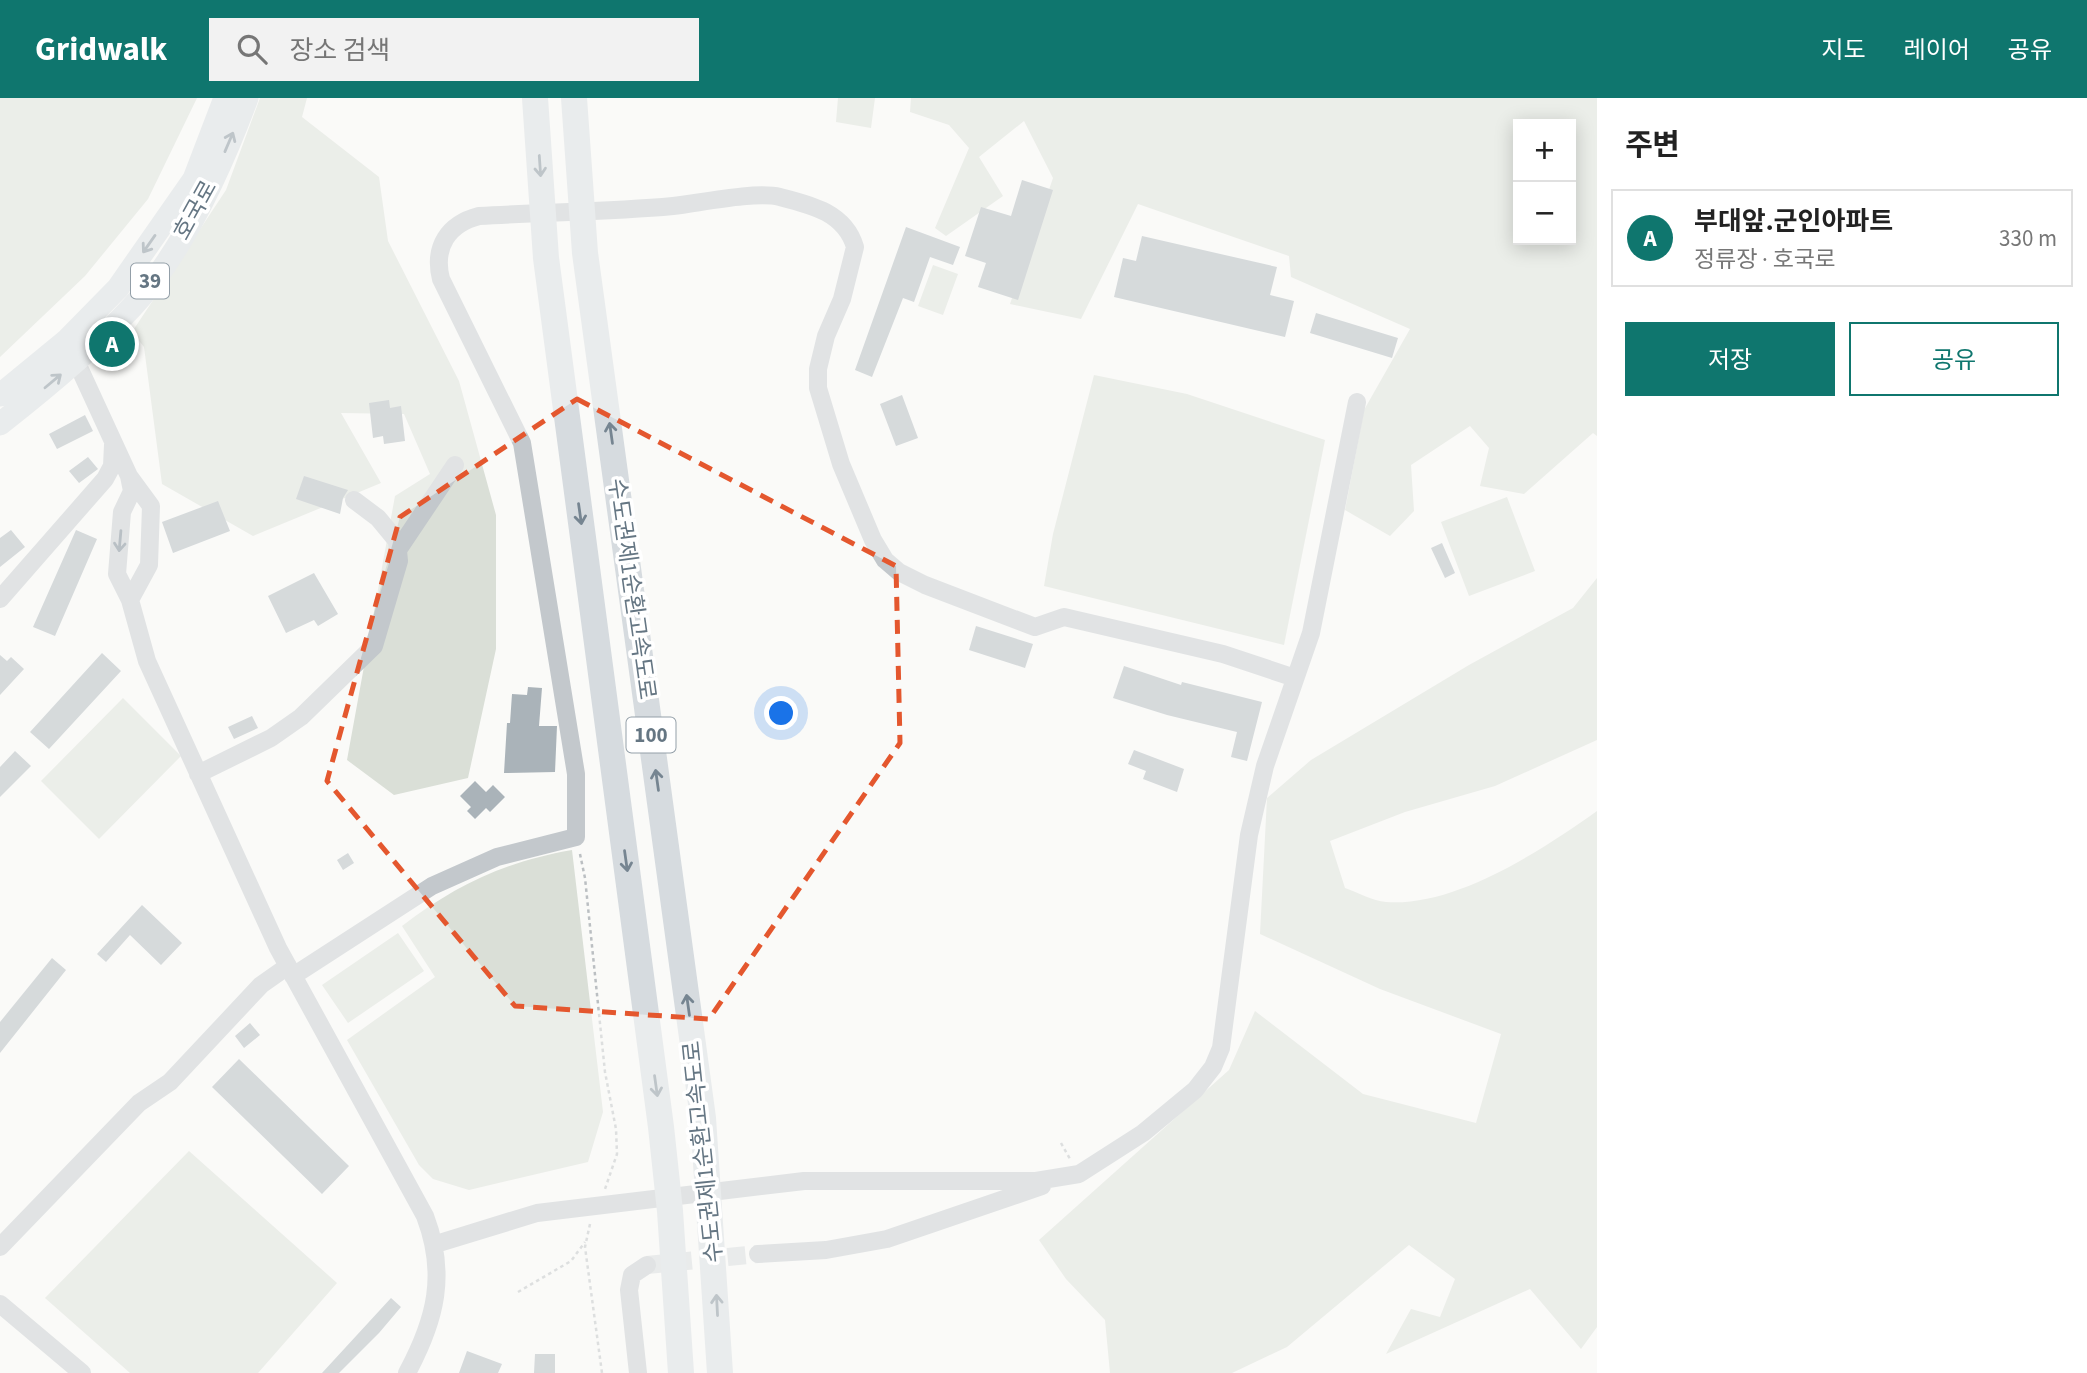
<!DOCTYPE html>
<html lang="ko">
<meta charset="utf-8">
<style>
body{margin:0;font-family:"Source Sans 3","Noto Sans KR",sans-serif;background:#f2f2f2;color:#222}
.controls{position:absolute;right:21px;top:21px;display:grid;overflow:hidden;border-radius:0px;box-shadow:0 4px 18px #0003}
.controls button{width:63px;height:63px;display:grid;place-items:center;padding:0;border:0;border-bottom:2px solid #e0e0e0;background:#fff;color:#222;font:35px sans-serif}
.you{position:absolute;left:782px;top:616px;width:24px;height:24px;margin:-18px;border:5px solid #fff;border-radius:50%;background:#1a73e8;box-shadow:0 0 0 10px #1a73e833}
.badge{display:grid;place-items:center;width:46px;height:46px;border-radius:50%;background:#0f766e;color:#fff;font-size:23px;font-weight:700}
.pin{position:absolute;translate:-50% -50%;border:4px solid #fff;box-shadow:0 2px 7px #0006}
.list{margin:0;padding:0;list-style:none}
h2{display:flex;justify-content:space-between;align-items:center;height:91px;margin:0;padding:0 28px;font-size:30px}
h2 small{font-size:23px;font-weight:400;color:#767676}
.list li{display:grid;grid-template-columns:46px 1fr auto;gap:21px;align-items:center;box-sizing:border-box;height:98px;margin:0 14px 14px;padding:0 14px;border:2px solid #e0e0e0;border-radius:0px}
.list b{display:block;font-size:26px;white-space:nowrap}
.list p{margin:0;font-size:23px;white-space:nowrap;color:#767676}
.list em{font-size:23px;font-style:normal;color:#767676}
.actions{display:flex;gap:14px;padding:21px 28px}
.actions a{flex:1;padding:16px 0;border:2px solid #0f766e;border-radius:0px;text-align:center;font-size:24px;color:#0f766e}
.actions .main{background:#0f766e;color:#fff}
.icon{flex:none;width:38px;height:38px;fill:none;stroke:currentColor;stroke-width:2;stroke-linecap:round;stroke-linejoin:round}
.map{position:relative;flex:none;width:1597px;height:1275px;overflow:hidden}
header{display:flex;align-items:center;gap:42px;box-sizing:border-box;height:98px;padding:0 35px;background:#0f766e;color:#fff}
header strong{font-size:33px}
nav{display:flex;gap:38px;margin-inline-start:auto;font-size:24px}
.search{width:490px;height:63px;background:#f2f2f2;display:flex;align-items:center;gap:18px;box-sizing:border-box;padding:0 24px;border-radius:0px;color:#767676;font-size:26px}
main{display:flex}
aside{flex:1;background:#fff}
.map>svg:first-child{display:block}
.green{fill:#dadfd7;fill-rule:evenodd}
.building{fill:#aab3b9}
.lines{fill:none;stroke-linecap:round;stroke-linejoin:round}
.minor-tunnel{stroke:#d5d9db;stroke-width:18;stroke-dasharray:18 9;stroke-linecap:butt}
.path{stroke:#bbbfc2;stroke-width:2.5;stroke-dasharray:3.5 3.5;stroke-linecap:butt}
.minor{stroke:#c3c8cc;stroke-width:18}
.major{stroke:#d6dbdf;stroke-width:23}
.highway{stroke:#d6dbdf;stroke-width:26}
.oneway{stroke:#768591}
.oneway2{stroke:#6a7a87}
.marked{fill:none;stroke:#e4572e;stroke-width:5;stroke-dasharray:14 9;stroke-linejoin:round}
.labels{text-anchor:middle;dominant-baseline:central;stroke-width:7;stroke-linejoin:round;paint-order:stroke}
.shield{fill:#fff;stroke:#939fa8;stroke-width:2}
.shield-label{font-size:21px;font-weight:bold;fill:#657683}
.street-label{font-size:23px;fill:#657683;stroke:#fff}
</style>
<header>
<strong>Gridwalk</strong>
<div class="search"><svg class="icon" aria-label="search" viewBox="0 0 24 24"><circle cx="10" cy="10" r="6"/><path d="M15 15l6 6"/></svg>장소 검색</div>
<nav><a>지도</a><a>레이어</a><a>공유</a></nav>
</header>
<main>
<div class="map">
<svg width="1597" height="1275" viewBox="0 0 1597 1275">
<rect width="100%" height="100%" fill="#fafaf8"/>
<path class="green" d="M0,0H197L148,101L85,178L0,259Z
M260,0H307L302,19L379,79L388,143L459,283L496,417V551L468,680L394,697L347,662L395,398L430,376L404,316L341,315L381,385L253,438L162,386L144,249L132,234L226,92Z
M838,0H875L871,30L836,24Z
M911,0H1597V338L1593,335L1524,396L1480,388L1489,350L1470,328L1411,367L1414,413L1390,438L1345,412L1364,312L1410,231L1291,179L1289,158L1138,106L1081,221L1010,206L1053,80L1024,23L979,59L1003,98L946,138L935,130L969,50L949,27L910,14ZM1518,26H1571V142H1518Z
M933,167L958,176L943,217L918,208Z
M1094,277L1187,296L1325,342L1284,547L1044,488L1053,436Z
M1507,399L1535,473L1469,498L1441,424Z
M1597,480V642L1495,688L1405,714L1330,743L1345,790C1357,794 1373,803 1386,804C1456,809 1542,752 1597,713V1229L1581,1251L1530,1191L1386,1256L1411,1211L1440,1219L1455,1181L1409,1147L1287,1249L1232,1275H1110L1105,1222L1066,1181L1039,1142L1229,972L1255,913L1363,996L1476,1025L1501,936L1380,891L1260,836L1267,700L1311,662L1469,567L1573,510Z
M123,600L181,658L99,741L41,683Z
M572,752L603,1014L588,1064L469,1092L433,1081L419,1067L347,942L435,879L402,828C456,787 504,764 572,752Z
M398,835L424,873L348,925L322,887Z
M189,1053L337,1185L258,1275H130L45,1200Z"/>
<path class="building" d="M1022,82L1053,92L1018,202L978,189L986,165L965,158L981,109L1011,118Z
M906,129L960,149L953,167L930,159L914,204L903,200L872,279L855,272Z
M1142,138L1277,169L1270,197L1294,203L1285,239L1114,199L1123,160L1136,163Z
M1316,215L1398,240L1392,260L1310,235Z
M902,297L918,340L896,348L880,306Z
M389,302L390,310L401,308L405,343L384,346L383,338L373,340L369,305Z
M85,317L93,333L57,351L49,336Z
M88,359L98,371L79,385L69,373Z
M304,378L348,392L343,400L340,416L296,401Z
M218,403L230,433L173,455L162,424Z
M11,432L25,449L0,469V440Z
M76,432L97,441L55,538L33,529Z
M1442,445L1455,475L1445,480L1431,450Z
M314,475L338,516L318,528L314,522L286,535L268,498Z
M976,528L1033,546L1025,570L969,552Z
M102,555L121,573L49,651L30,634Z
M0,557L7,563L11,559L24,571L0,597Z
M1124,568L1181,587L1182,584L1262,604L1247,663L1231,659L1237,634L1167,617L1113,600Z
M528,589L542,590L539,628H557L555,674L504,675L507,625H510L512,596L527,597Z
M252,618L258,630L234,641L228,629Z
M1134,652L1184,671L1177,694L1143,681L1146,673L1128,666Z
M15,653L31,668L0,699V669Z
M475,683L486,694L493,687L505,699L490,714L486,710L475,721L467,713L471,709L460,698Z
M348,755L354,765L343,772L337,762Z
M142,807L182,845L161,867L130,837L106,864L97,856Z
M52,860L66,872L0,955V924Z
M250,925L260,937L244,950L235,938Z
M239,961L349,1068L322,1096L212,989Z
M391,1200L401,1209L379,1235L339,1275H322Z
M467,1253L502,1266L498,1275H459Z
M535,1256H555V1275H534Z"/>
<g class="lines">
<path class="minor-tunnel" d="M647,1167L758,1156"/>
<path class="path" d="M580,756L585,780L605,974L616,1031L617,1056L605,1091
M1061,1045L1070,1061
M590,1126L585,1149L602,1275
M518,1194L571,1163L585,1144"/>
<path class="minor" d="M71,252L129,378L151,408L149,467L130,502L117,476L122,414L132,393L129,378
M398,452L455,367
M0,501L105,381L112,368L113,347
M130,502L147,563L278,850L425,1118C447,1176 436,1221 407,1275
M198,676L271,640L301,619L374,548L399,463L397,443L378,420L354,402
M293,878L432,788L497,759L576,739V676L522,345L441,181C433,149 448,126 479,118C544,114 609,114 673,108C700,105 755,93 780,99C812,107 845,115 855,149L842,201L826,238L818,271V290L841,366L873,442L885,462L899,474L925,487L1035,529L1064,519L1223,556L1295,580
M436,1146L537,1115L804,1083H1036L1079,1076L1143,1035L1195,992L1213,969L1221,950L1249,737L1265,668L1311,535L1357,304
M0,1149L139,1005L170,984L261,887L288,868
M758,1156L826,1152L887,1141L1042,1088
M0,1206L82,1275
M638,1275L629,1192L632,1177L647,1167"/>
<path class="major" d="M0,297L66,243L118,190L194,81L225,0
M0,326C46,290 92,252 132,209C183,154 221,70 247,0"/>
<path class="highway" d="M535,0L546,160L661,1029L670,1113L681,1275
M574,0L585,155L703,1020L720,1275"/>
</g>
<defs><path id="oneway-shaft" d="M-6 0H5M1.5-3L5.5 0L1.5 3" fill="none" stroke-width="1.6" stroke-linecap="round" stroke-linejoin="round" transform="scale(1.75)"/></defs>
<g class="oneway">
<use href="#oneway-shaft" transform="translate(229 44) rotate(-67)"/>
<use href="#oneway-shaft" transform="translate(540 68) rotate(86)"/>
<use href="#oneway-shaft" transform="translate(149 146) rotate(125)"/>
<use href="#oneway-shaft" transform="translate(53 283) rotate(-40)"/>
<use href="#oneway-shaft" transform="translate(611 335) rotate(-98)"/>
<use href="#oneway-shaft" transform="translate(580 416) rotate(82)"/>
<use href="#oneway-shaft" transform="translate(657 682) rotate(-98)"/>
<use href="#oneway-shaft" transform="translate(626 763) rotate(82)"/>
<use href="#oneway-shaft" transform="translate(688 907) rotate(-98)"/>
<use href="#oneway-shaft" transform="translate(656 988) rotate(82)"/>
<use href="#oneway-shaft" transform="translate(717 1207) rotate(-93)"/>
</g>
<use class="oneway2" href="#oneway-shaft" transform="translate(120 443) rotate(95)"/>
<path d="M0 0H1597V1275H0ZM577,301L896,468L900,645L709,921L515,908L327,683L400,419Z" fill="#fafaf8" fill-opacity=".55" fill-rule="evenodd"/>
<path class="marked" d="M577,301L896,468L900,645L709,921L515,908L327,683L400,419Z"/>
<g class="labels">
<g class="shield">
<rect x="131" y="165.5" width="38" height="35" rx="5"/>
<rect x="626.5" y="619.5" width="49" height="35" rx="5"/>
</g>
<g class="shield-label">
<text x="150" y="183">39</text>
<text x="651" y="637">100</text>
</g>
<g class="street-label">
<text transform="translate(195 112) rotate(-61)">호국로</text>
<text transform="translate(632 491) rotate(82)">수도권제1순환고속도로</text>
<text transform="translate(703 1054) rotate(-96)">수도권제1순환고속도로</text>
</g>
</g>
</svg>
<div class="controls">
<button>+</button>
<button>−</button>
</div>
<div class="you"></div>
<div class="pin badge" style="left:112px;top:246px">A</div>
</div>
<aside>
<h2>주변<small></small></h2>
<ul class="list">
<li><span class="badge">A</span><div><b>부대앞.군인아파트</b><p>정류장 · 호국로</p></div><em>330 m</em></li>
</ul>
<div class="actions"><a class="main">저장</a><a>공유</a></div>
</aside>
</main>
